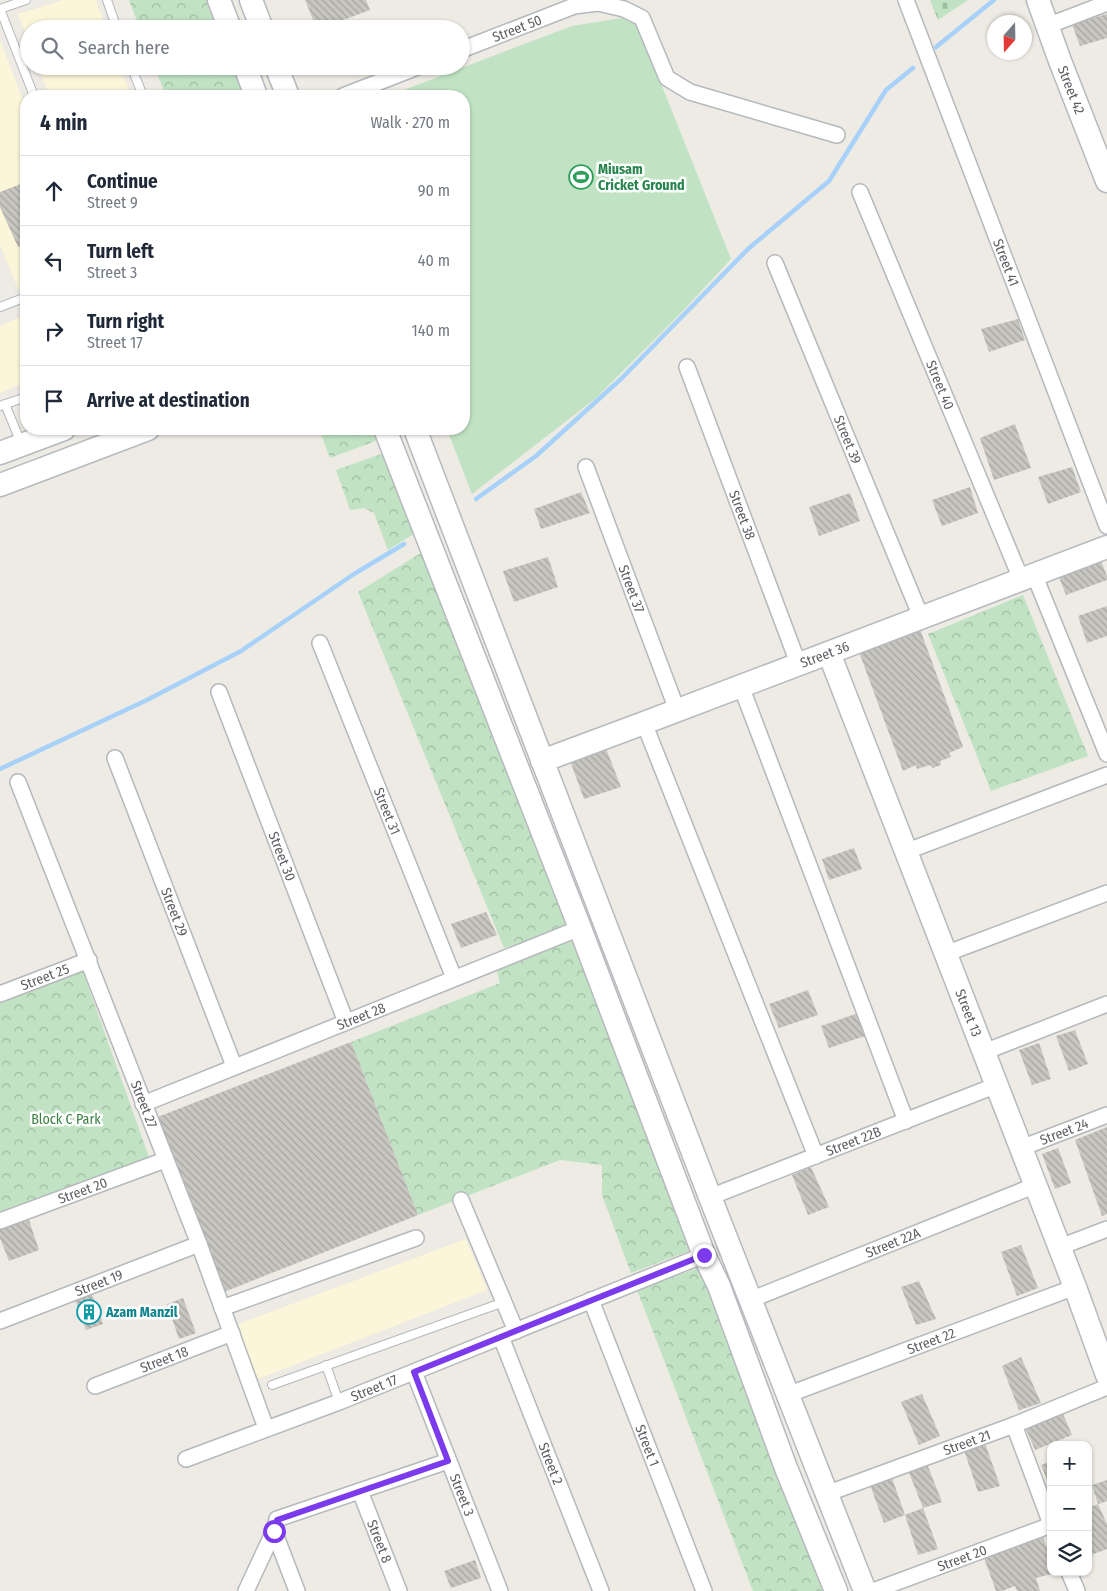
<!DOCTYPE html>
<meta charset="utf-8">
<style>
body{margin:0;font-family:"Fira Sans Condensed",sans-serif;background:#f6f6f7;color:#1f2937}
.controls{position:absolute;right:15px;bottom:15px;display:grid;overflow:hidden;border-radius:10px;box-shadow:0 1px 4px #0004}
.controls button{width:45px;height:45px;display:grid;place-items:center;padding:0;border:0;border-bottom:1px solid #e0e1e3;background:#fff;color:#1f2937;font:25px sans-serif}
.compass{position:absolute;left:987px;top:15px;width:45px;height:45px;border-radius:50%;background:#fff;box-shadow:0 1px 4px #0004;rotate:200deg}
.stop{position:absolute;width:15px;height:15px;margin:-11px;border:4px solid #7c3aed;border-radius:50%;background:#fff}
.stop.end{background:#7c3aed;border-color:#fff;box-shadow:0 1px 5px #0008}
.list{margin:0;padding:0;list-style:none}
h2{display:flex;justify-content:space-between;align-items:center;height:65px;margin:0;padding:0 20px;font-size:21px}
h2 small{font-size:16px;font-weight:400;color:#747a83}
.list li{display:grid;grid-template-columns:32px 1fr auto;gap:15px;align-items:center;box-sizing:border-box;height:70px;padding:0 20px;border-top:1px solid #e0e1e3}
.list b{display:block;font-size:19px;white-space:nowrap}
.list p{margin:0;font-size:16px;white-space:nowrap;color:#747a83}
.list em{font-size:16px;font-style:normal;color:#747a83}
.icon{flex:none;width:28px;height:28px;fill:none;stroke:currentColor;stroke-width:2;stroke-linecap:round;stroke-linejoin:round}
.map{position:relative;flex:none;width:1107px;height:1591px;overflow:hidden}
.search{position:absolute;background:#fff;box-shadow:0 1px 4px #0004;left:20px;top:20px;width:450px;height:55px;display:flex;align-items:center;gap:12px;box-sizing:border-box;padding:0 18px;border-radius:28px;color:#747a83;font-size:19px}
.panel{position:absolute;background:#fff;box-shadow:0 1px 4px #0004;left:20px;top:90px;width:450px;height:345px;border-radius:20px}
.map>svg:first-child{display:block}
.commercial{fill:#fbf5d9}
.cemetery{fill:url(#cemetery-stones)}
.park{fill:url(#park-crowns)}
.pitch{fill:#c1e3c3}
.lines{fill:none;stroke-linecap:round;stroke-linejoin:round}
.stream{stroke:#a7d1f9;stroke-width:4.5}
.building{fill:url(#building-back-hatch)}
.lane-casing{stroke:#b5b8bc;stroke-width:10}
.street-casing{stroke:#b5b8bc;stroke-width:18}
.secondary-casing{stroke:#b6b9be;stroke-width:25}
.lane{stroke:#fff;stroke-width:8}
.street{stroke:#fff;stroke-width:15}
.secondary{stroke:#fff;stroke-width:22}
.route{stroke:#7c3aed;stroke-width:6}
.labels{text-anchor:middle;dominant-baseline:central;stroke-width:5;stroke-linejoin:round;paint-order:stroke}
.street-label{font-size:14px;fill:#5b5e62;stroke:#fff}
.leisure-label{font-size:14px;font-weight:bold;fill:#27864d;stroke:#fff;text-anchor:start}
.park-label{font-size:14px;fill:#3b8242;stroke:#fff}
.culture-label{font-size:14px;font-weight:bold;fill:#0d838f;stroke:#fff;text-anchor:start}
</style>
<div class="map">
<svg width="1107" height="1591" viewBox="0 0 1107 1591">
<defs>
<pattern id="cemetery-stones" width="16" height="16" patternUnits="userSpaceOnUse" patternTransform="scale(1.25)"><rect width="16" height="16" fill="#c1e3c3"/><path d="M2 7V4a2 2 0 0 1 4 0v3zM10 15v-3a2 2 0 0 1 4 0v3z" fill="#a0bba2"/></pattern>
<pattern id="park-crowns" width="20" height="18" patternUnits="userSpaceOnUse" patternTransform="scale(1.25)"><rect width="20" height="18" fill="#c1e3c3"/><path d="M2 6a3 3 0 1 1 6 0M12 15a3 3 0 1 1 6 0" fill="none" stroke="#a0bba2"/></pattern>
<pattern id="building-back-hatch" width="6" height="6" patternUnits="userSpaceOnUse" patternTransform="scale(1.25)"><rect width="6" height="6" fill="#c8c6c0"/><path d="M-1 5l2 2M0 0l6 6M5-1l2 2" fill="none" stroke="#a5a49f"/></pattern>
</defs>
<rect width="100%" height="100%" fill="#edebe3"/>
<path class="commercial" d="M63,0H96L106,29H29V42L18,14Z
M0,40L26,108V288L19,291L0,245Z
M38,66H120L131,96H49Z
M26,315V382L0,393V326Z
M466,1239L487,1290L258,1379L235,1325Z"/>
<path class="cemetery" d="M930,0H968L938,20Z"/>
<path class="park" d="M129,0H212L224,29H140Z
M154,66H238L249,96H166Z
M319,429H377L381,439L330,458Z
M387,452L417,532L388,550L374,513L364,508L350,510L336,470Z
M424,551L567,927L504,948L358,592Z
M1023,595L1088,756L991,791L928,634Z
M574,940L697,1248L631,1273L602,1195V1165L560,1160L418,1215L351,1042L500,983L496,969Z
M78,969L83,972L149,1157L0,1214V1002Z
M701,1267L826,1591H753L637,1290Z"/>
<path class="pitch" d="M634,16L731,259L680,314L596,398L472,494L447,429H464V96H388L572,26Z"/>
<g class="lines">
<path class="stream" d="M936,47L994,0
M476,499L536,456L622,378L748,249L829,181L886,90L913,68
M0,769L147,700L241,651L354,574L404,544"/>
</g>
<path class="building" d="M305,0H366L370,10L343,20L346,29H317Z
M1107,14V38L1080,46L1072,24Z
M331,66H347L333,71Z
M26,182V244L18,247L0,207V192Z
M1018,319L1025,340L989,352L981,329Z
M1015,424L1031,468L994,480L980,438Z
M1072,467L1081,492L1048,504L1038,477Z
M970,487L978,513L942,526L932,500Z
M581,492L590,513L541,529L534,509Z
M850,493L860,521L819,536L809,507Z
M1099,556L1107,576V580L1066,595L1057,572Z
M548,557L558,587L514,602L503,571Z
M1107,606V636L1087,643L1078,616Z
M920,629L963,747L949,753L951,757L940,761L941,765L933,768L930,765L917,769L916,765L903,771L859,652Z
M605,746L621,787L584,799L569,758Z
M854,848L862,869L829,880L822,859Z
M486,912L497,935L461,948L451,924Z
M808,990L818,1015L779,1028L769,1004Z
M858,1013L868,1035L829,1048L821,1026Z
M1075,1030L1088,1064L1069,1071L1056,1036Z
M351,1042L418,1215L224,1292L155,1118Z
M1039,1043L1051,1079L1032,1085L1019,1050Z
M1107,1127V1214L1102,1216L1075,1140Z
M1058,1148L1071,1183L1055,1189L1042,1154Z
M811,1167L829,1207L808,1215L792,1175Z
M29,1220L39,1250L9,1261L0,1238V1229Z
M1021,1245L1038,1288L1017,1296L1001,1252Z
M919,1281L936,1319L916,1325L901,1287Z
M92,1294L103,1324L86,1330L75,1300Z
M183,1298L196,1333L179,1339L167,1304Z
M1021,1357L1041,1403L1019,1410L1002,1366Z
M922,1394L940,1436L919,1445L901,1402Z
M1063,1414L1072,1435L1035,1450L1026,1429Z
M985,1443L1000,1486L978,1492L964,1450Z
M1051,1461V1490L1041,1465Z
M927,1464L942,1502L923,1508L938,1549L918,1555L905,1515L923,1508L908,1470Z
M892,1478L905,1515L884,1523L870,1485Z
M1107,1480V1501L1098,1504L1092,1485Z
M1098,1504L1107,1524V1549L1088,1556V1508Z
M1043,1537L1051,1560V1572L1055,1573L1036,1578L1040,1591H1017L1015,1586L1002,1591H996L984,1558Z
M475,1560L481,1578L451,1588L444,1571Z"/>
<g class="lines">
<g class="lane-casing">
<path id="lane" d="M107,0L117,29
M0,9L34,96
M0,9L26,0
M131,66L143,96
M0,307L26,297
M5,404L21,443
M0,406L26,397
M326,1365L339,1402
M272,1385L504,1302"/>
</g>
<g class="street-casing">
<g id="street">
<path id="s1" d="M906,0L1107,526"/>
<path d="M1047,26L1107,3"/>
<path id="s2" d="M461,50L574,6L598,3L624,9L642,18L667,78L690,92L837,135"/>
<path d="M343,96L420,66"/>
<path id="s3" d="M860,192L1021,579"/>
<path id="s4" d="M775,263L921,617"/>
<path id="s5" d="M687,367L798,663"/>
<path id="s6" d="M586,467L677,710"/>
<path d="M1034,574L1107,754"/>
<path id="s7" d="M320,643L454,978"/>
<path d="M741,686L906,1121"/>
<path id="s8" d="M219,692L346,1022"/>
<path d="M644,723L816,1156"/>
<path id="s9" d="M115,758L234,1066"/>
<path id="s10" d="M18,782L199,1244L266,1428"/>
<path d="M905,852L1107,775"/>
<path d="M945,954L1107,893"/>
<path id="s11" d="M0,994L89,960"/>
<path d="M984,1052L1107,1004"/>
<path id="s12" d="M143,1104L580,928"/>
<path id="s13" d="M1021,1148L1107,1115"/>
<path id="s14" d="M710,1197L997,1085"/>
<path d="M461,1200L516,1331"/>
<path id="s15" d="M0,1221L165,1160"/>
<path d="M1060,1247L1107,1229"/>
<path id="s16" d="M591,1300L704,1591"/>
<path id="s17" d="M750,1300L1036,1185"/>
<path d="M222,1308L416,1238"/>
<path id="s18" d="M0,1321L199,1244"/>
<path id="s19" d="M501,1337L601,1591"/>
<path id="s20" d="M414,1372L500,1591"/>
<path id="s21" d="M95,1386L232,1333"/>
<path id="s22" d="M787,1395L1075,1287"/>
<path d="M1014,1425L1051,1524"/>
<path id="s23" d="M186,1459L339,1402L704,1255"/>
<path id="s24" d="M360,1491L399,1591"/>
<path id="s25" d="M826,1494L1014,1425L1107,1387"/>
<path d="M1069,1572L1077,1591"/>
<path d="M246,1591L274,1531"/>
<path d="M297,1591L274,1531L277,1519L448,1461"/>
<path id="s26" d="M873,1591L1051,1525"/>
</g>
</g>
<g class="secondary-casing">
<g id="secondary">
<path d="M219,0L230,29"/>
<path d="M251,0L262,29"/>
<path id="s27" d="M1038,0L1060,61L1107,181"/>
<path d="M245,66L256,96"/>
<path d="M276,66L288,96"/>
<path d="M385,429L580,928L704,1255L719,1286L786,1468L836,1591"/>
<path d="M415,429L710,1197L865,1591"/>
<path d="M0,453L64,429"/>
<path d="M0,485L148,429"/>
<path id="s28" d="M829,653L1075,1287L1107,1375"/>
<path id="s29" d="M542,761L644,723L1107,547"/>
</g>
</g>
<use href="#lane" class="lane"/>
<use href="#street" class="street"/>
<use href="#secondary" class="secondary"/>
</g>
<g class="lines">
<path class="route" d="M274,1531L277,1520L448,1461L414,1372L704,1255"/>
</g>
<defs>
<g id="stadium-ring" transform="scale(1.25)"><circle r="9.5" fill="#fff" stroke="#2e9e5b" stroke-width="1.5"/><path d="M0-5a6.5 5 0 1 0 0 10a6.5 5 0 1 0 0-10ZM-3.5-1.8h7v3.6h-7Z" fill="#2e9e5b"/></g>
<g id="building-ring" transform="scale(1.25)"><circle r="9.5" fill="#fff" stroke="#0f9aa8" stroke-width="1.5"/><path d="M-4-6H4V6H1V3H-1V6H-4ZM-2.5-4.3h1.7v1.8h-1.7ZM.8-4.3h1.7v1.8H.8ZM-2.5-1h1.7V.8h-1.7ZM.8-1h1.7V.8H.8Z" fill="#0f9aa8"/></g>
</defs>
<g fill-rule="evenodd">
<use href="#stadium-ring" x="581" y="177"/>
<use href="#building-ring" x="89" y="1312"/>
</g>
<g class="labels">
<g class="street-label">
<text stroke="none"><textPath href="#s2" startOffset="60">Street 50</textPath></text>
<text stroke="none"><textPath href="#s27" startOffset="96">Street 42</textPath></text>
<text stroke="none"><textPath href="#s1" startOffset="281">Street 41</textPath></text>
<text stroke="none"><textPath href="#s3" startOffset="209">Street 40</textPath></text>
<text stroke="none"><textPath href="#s4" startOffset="191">Street 39</textPath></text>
<text stroke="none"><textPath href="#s5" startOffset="158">Street 38</textPath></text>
<text stroke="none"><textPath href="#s6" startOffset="130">Street 37</textPath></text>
<text stroke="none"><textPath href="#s29" startOffset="302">Street 36</textPath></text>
<text stroke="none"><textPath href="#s7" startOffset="181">Street 31</textPath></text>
<text stroke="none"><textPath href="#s8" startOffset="176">Street 30</textPath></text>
<text stroke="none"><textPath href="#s9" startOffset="165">Street 29</textPath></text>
<text stroke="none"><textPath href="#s11" startOffset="48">Street 25</textPath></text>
<text stroke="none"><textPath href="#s28" startOffset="386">Street 13</textPath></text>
<text stroke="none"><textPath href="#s12" startOffset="235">Street 28</textPath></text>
<text stroke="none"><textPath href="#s10" startOffset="346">Street 27</textPath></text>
<text stroke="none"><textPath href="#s13" startOffset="46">Street 24</textPath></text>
<text stroke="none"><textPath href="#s14" startOffset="154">Street 22B</textPath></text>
<text stroke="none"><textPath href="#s15" startOffset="88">Street 20</textPath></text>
<text stroke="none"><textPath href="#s17" startOffset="154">Street 22A</textPath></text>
<text stroke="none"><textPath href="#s18" startOffset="106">Street 19</textPath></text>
<text stroke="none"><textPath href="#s22" startOffset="154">Street 22</textPath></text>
<text stroke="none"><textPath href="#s21" startOffset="74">Street 18</textPath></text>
<text stroke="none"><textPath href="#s23" startOffset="201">Street 17</textPath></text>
<text stroke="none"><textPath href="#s25" startOffset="150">Street 21</textPath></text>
<text stroke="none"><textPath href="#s16" startOffset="156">Street 1</textPath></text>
<text stroke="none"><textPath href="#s19" startOffset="136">Street 2</textPath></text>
<text stroke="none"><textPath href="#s20" startOffset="132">Street 3</textPath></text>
<text stroke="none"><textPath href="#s24" startOffset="54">Street 8</textPath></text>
<text stroke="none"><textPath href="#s26" startOffset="95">Street 20</textPath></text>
</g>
<g class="leisure-label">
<text x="598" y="169">Miusam<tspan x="598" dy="16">Cricket Ground</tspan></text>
</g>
<g class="park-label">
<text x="66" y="1119">Block C Park</text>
</g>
<g class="culture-label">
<text x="106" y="1312">Azam Manzil</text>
</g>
</g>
</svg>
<div class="controls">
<button>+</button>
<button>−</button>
<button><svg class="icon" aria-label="layers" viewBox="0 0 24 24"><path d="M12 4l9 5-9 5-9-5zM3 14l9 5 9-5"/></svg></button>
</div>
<svg class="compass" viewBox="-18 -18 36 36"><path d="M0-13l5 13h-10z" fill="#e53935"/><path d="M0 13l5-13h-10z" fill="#747a83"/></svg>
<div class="stop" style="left:274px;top:1531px"></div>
<div class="stop end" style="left:704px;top:1255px"></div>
<div class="search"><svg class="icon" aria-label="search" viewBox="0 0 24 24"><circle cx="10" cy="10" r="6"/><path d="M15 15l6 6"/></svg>Search here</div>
<section class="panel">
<h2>4 min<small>Walk · 270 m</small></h2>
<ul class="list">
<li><svg class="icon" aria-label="ahead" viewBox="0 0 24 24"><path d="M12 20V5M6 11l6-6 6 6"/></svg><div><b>Continue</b><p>Street 9</p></div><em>90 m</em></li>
<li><svg class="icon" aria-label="left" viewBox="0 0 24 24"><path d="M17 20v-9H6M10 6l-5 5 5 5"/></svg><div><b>Turn left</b><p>Street 3</p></div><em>40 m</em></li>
<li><svg class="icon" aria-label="right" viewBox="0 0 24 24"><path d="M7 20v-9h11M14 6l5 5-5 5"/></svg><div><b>Turn right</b><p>Street 17</p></div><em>140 m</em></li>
<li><svg class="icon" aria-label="arrive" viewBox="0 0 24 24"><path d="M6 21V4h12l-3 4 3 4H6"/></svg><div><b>Arrive at destination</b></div></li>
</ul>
</section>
</div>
